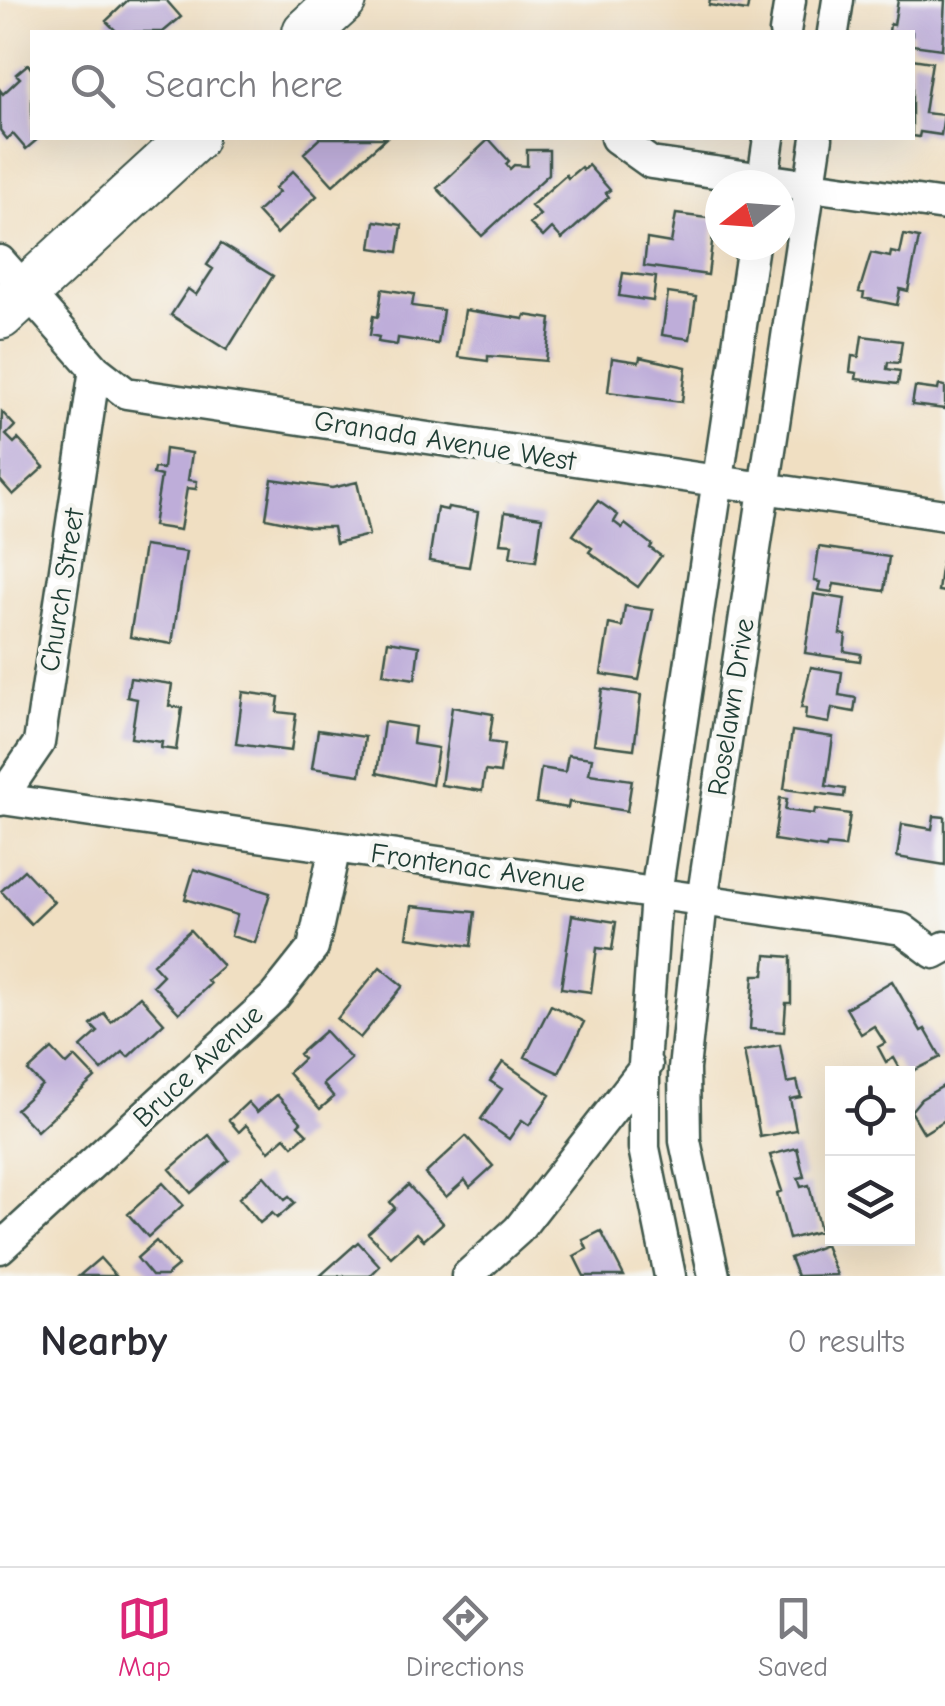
<!DOCTYPE html>
<style>
body{margin:0;font-family:"Comic Neue",sans-serif;background:#f2f2f3;color:#2b2b33}
.controls{position:absolute;right:30px;bottom:30px;display:grid;overflow:hidden;border-radius:0px;box-shadow:0 10px 40px #0002}
.controls button{width:90px;height:90px;display:grid;place-items:center;padding:0;border:0;border-bottom:2px solid #e1e1e2;background:#fff;color:#2b2b33;font:50px sans-serif}
.compass{position:absolute;left:705px;top:170px;width:90px;height:90px;border-radius:50%;background:#fff;box-shadow:0 10px 40px #0002;rotate:253deg}
.list{margin:0;padding:0;list-style:none}
h2{display:flex;justify-content:space-between;align-items:center;height:130px;margin:0;padding:0 40px;font-size:42px}
h2 small{font-size:32px;font-weight:400;color:#7c7c81}
.icon{flex:none;width:55px;height:55px;fill:none;stroke:currentColor;stroke-width:2;stroke-linecap:round;stroke-linejoin:round}
.map{position:relative;flex:none;width:945px;height:1276px;overflow:hidden}
.search{position:absolute;background:#fff;box-shadow:0 10px 40px #0002;left:30px;right:30px;top:30px;height:110px;display:flex;align-items:center;gap:25px;box-sizing:border-box;padding:0 35px;border-radius:0px;color:#7c7c81;font-size:38px}
.sheet{height:290px;background:#fff}
nav{display:flex;justify-content:space-around;align-items:center;box-sizing:border-box;height:140px;border-top:2px solid #e1e1e2;background:#fff;font-size:28px;color:#7c7c81}
nav a{display:grid;justify-items:center;gap:5px}
nav .on{color:#db2777}
.map>svg:first-child{display:block}
.building{fill:#beadd9}
.lines{fill:none;stroke-linecap:round;stroke-linejoin:round}
.street-casing{stroke:#3e5549;stroke-width:35}
.primary-casing{stroke:#3e5549;stroke-width:52}
.street{stroke:#fff;stroke-width:30}
.primary{stroke:#fff;stroke-width:48}
.labels{text-anchor:middle;dominant-baseline:central;stroke-width:9;stroke-linejoin:round;paint-order:stroke}
.street-label{font-size:28px;fill:#1f3d34;stroke:#f6f6f2}
</style>
<div class="map">
<svg width="945" height="1276" viewBox="0 0 945 1276">
<rect width="100%" height="100%" fill="#f6f6f2"/>
<filter id="ink" filterUnits="userSpaceOnUse"><feTurbulence type="fractalNoise" baseFrequency=".01" numOctaves="2"/><feDisplacementMap in="SourceGraphic" scale="20" xChannelSelector="R" yChannelSelector="G"/><feConvolveMatrix kernelMatrix="1 2 1 2 8 2 1 2 1" color-interpolation-filters="sRGB"/></filter>
<filter id="wash" filterUnits="userSpaceOnUse"><feTurbulence type="fractalNoise" baseFrequency=".0048" numOctaves="4" result="noise"/><feDisplacementMap in="SourceGraphic" scale="40" xChannelSelector="R" yChannelSelector="G"/><feGaussianBlur stdDeviation="2.25" result="paint"/><feColorMatrix in="noise" values="0 0 0 0 0 0 0 0 0 0 0 0 0 0 0 0 0 1.4 0 .05"/><feComposite in="paint" operator="in"/></filter>
<g filter="url(#wash)">
<rect width="100%" height="100%" fill="#f0dfc2"/>
<g id="blocks">
<path class="building" d="M128,0H166L181,17L163,32H117L106,21Z
M710,0H749L747,11L709,5Z
M898,0H945L942,49L912,45V32H889L890,24L894,25Z
M912,59L932,62L924,113L944,115L941,135L920,132L919,137L912,136Z
M28,64L32,70V138H39L26,149L13,134L7,139L0,130V90L3,94L20,78L16,74Z
M320,138H386L333,185L304,153Z
M489,139L509,161L506,164L510,169L514,165L527,166V150H549V174L482,236L437,188Z
M588,165L610,190L606,193L609,197L562,239L552,228L543,237L530,224L540,215L531,206L566,175L568,178L581,167L583,170Z
M293,171L317,196L277,234L257,212L279,192L275,188Z
M676,214L715,219L708,275L644,266L647,239L671,243Z
M375,221L402,225L398,252L371,248Z
M904,235L919,238L908,291L900,289L897,305L863,298L864,293L859,292L871,253L890,257L891,252L900,254Z
M221,244L273,276L227,350L171,315L188,289L196,295L213,269L207,265Z
M623,273L656,277L653,301L619,296Z
M382,289L414,294L412,306L443,310L438,344L398,338L397,345L378,342L379,337L370,335L373,316L378,317Z
M668,293L696,297L690,339L662,335Z
M465,310L524,319L525,315L551,319L546,361L488,356V361L458,357Z
M862,336L902,341L899,363L888,362L887,369L900,371L898,384L856,379L857,373L850,372L852,356L859,357Z
M640,357L686,367L682,402L608,392L612,358L639,362Z
M939,385L945,386V409L912,405L915,387L938,390Z
M2,412L15,426L6,435L14,443L18,439L44,467L13,495L0,480Z
M165,449L192,453L188,480L197,481L196,489L187,488L180,530L153,526L161,476L153,474L154,468L163,469Z
M272,479L332,488L357,482L369,535L336,543L333,527H309L266,518Z
M598,501L618,515L614,522L622,528L625,524L652,545L650,548L661,556L638,587L589,552L592,548L573,535Z
M448,507L478,512L469,567L429,561L437,508L447,510Z
M505,512L542,517L536,561L510,557L512,544L500,543Z
M144,546L186,552L172,644L130,637Z
M819,547L889,557L884,591L834,584L832,592L818,590L820,582L814,581Z
M943,554H945V592L938,591Z
M814,594L845,599L840,634L846,635L844,651L861,654L860,661L805,653Z
M625,606L653,610L639,680L601,674L609,624L622,627Z
M388,641L419,646L415,679L383,674Z
M811,667L842,672L839,695L856,698L854,712L832,708L829,723L805,719L806,708H801Z
M130,678L172,684L169,706L182,708L176,750L161,748L162,742L131,738L137,699L127,697Z
M602,689L641,695L634,749L594,744Z
M243,692L279,697L277,712L296,714L291,751L236,744Z
M452,707L493,714L489,742L504,744L500,773L485,771L482,791L441,785Z
M384,722L415,727L413,744L438,748L432,785L377,773Z
M318,730L365,737L360,775L312,768Z
M792,731L833,737L826,786L845,789L844,797L784,789Z
M568,755L592,758L589,774L632,780L627,811L569,802L568,808L536,803L541,768L565,772Z
M780,798L787,799L785,810L814,814L815,809L850,814L845,847L827,845L826,848L774,840Z
M934,816L945,817V865L897,857L902,824L932,829Z
M194,869L270,893L255,943L231,936L237,915L185,899Z
M24,870L54,902L31,924L1,891Z
M412,906L475,912L471,946L407,937Z
M572,915L616,922L612,950L597,948L591,992L561,988Z
M190,930L223,966L207,980L210,984L179,1013L153,985L163,975L153,964Z
M766,955L791,957V1003H786L784,1032L750,1029L754,975H764Z
M380,967L403,986L360,1038L337,1019Z
M892,981L921,1031L925,1029L941,1057L907,1074H903L894,1058L886,1062L878,1047L885,1043L874,1026L861,1034L846,1008Z
M140,996L164,1023L128,1057L123,1052L102,1070L81,1047L98,1032L91,1025L104,1013L111,1022Z
M551,1005L584,1022L559,1073L525,1057Z
M325,1031L351,1059L323,1084L334,1097L320,1109L288,1073L303,1059L299,1054Z
M780,1045L787,1083L797,1081L801,1097L790,1099L796,1130L760,1137L744,1051Z
M52,1049L67,1065L75,1057L95,1078L37,1131L16,1109L42,1085L28,1071Z
M503,1062L550,1095L529,1125L522,1120L509,1139L481,1119L502,1089L490,1081Z
M945,1085V1120L924,1133L911,1111L921,1099Z
M277,1095L301,1122L298,1125L307,1134L293,1146L285,1137L269,1151L246,1125L239,1132L229,1120L248,1102L257,1112Z
M209,1135L229,1160L191,1193L170,1169Z
M466,1136L493,1166L470,1187L465,1180L446,1197L425,1174Z
M797,1148L804,1177L798,1178L801,1187L809,1185L820,1231L789,1239L777,1193L782,1191L770,1155Z
M264,1176L285,1200L289,1197L295,1203L277,1218L272,1213L260,1223L239,1198Z
M163,1183L183,1205L148,1237L128,1214Z
M408,1185L443,1223L424,1240L417,1233L391,1257L368,1233L395,1208L390,1202Z
M601,1231L624,1276H584L574,1256L587,1249L583,1240Z
M156,1241L178,1266L166,1276H152L137,1258Z
M358,1242L380,1266L370,1276H320Z
M825,1245L837,1275L797,1276L790,1258Z
M100,1258L116,1276H79Z"/>
</g>
</g>
<g filter="url(#ink)">
<use href="#blocks" fill-opacity="0" stroke="#3e5549" stroke-width="2.5"/>
<g class="lines">
<g class="street-casing">
<path id="street" d="M785,32L790,0
M833,32L838,0
M616,138L651,163L945,205
M762,185L769,138
M0,261L95,369L126,393L945,515
M2,799L902,929L934,953L945,947
M0,800L39,743L95,369
M0,1248L274,997L313,948L335,847
M467,1276L518,1230L647,1065
M670,1276L644,1148V1065L656,894L753,245
M714,1276L685,1141L684,1069L702,901L817,138"/>
</g>
<g class="primary-casing">
<path id="primary" d="M307,32L342,0
M0,315L193,138"/>
</g>
<use href="#street" class="street"/>
<use href="#primary" class="primary"/>
</g>
</g>
<g class="labels">
<g class="street-label">
<text transform="translate(445 441) rotate(9)">Granada Avenue West</text>
<text transform="translate(62 590) rotate(-81)">Church Street</text>
<text transform="translate(731 707) rotate(-81)">Roselawn Drive</text>
<text transform="translate(478 868) rotate(8)">Frontenac Avenue</text>
<text transform="translate(198 1066) rotate(-43)">Bruce Avenue</text>
</g>
</g>
</svg>
<div class="controls">
<button><svg class="icon" aria-label="locate" viewBox="0 0 24 24"><circle cx="12" cy="12" r="6"/><path d="M12 2v4M12 18v4M2 12h4M18 12h4"/></svg></button>
<button><svg class="icon" aria-label="layers" viewBox="0 0 24 24"><path d="M12 4l9 5-9 5-9-5zM3 14l9 5 9-5"/></svg></button>
</div>
<svg class="compass" viewBox="-18 -18 36 36"><path d="M0-13l5 13h-10z" fill="#e53935"/><path d="M0 13l5-13h-10z" fill="#7c7c81"/></svg>
<div class="search"><svg class="icon" aria-label="search" viewBox="0 0 24 24"><circle cx="10" cy="10" r="6"/><path d="M15 15l6 6"/></svg>Search here</div>
</div>
<section class="sheet">
<h2>Nearby<small>0 results</small></h2>
<ul class="list">
</ul>
</section>
<nav>
<a class="on"><svg class="icon" aria-label="map" viewBox="0 0 24 24"><path d="M3 6l6-2 6 2 6-2v14l-6 2-6-2-6 2zM9 4v14M15 6v14"/></svg>Map</a>
<a><svg class="icon" aria-label="directions" viewBox="0 0 24 24"><path d="M12 3l9 9-9 9-9-9zM9 14v-3h6M13 9l2 2-2 2"/></svg>Directions</a>
<a><svg class="icon" aria-label="saved" viewBox="0 0 24 24"><path d="M7 4h10v16l-5-4-5 4z"/></svg>Saved</a>
</nav>
